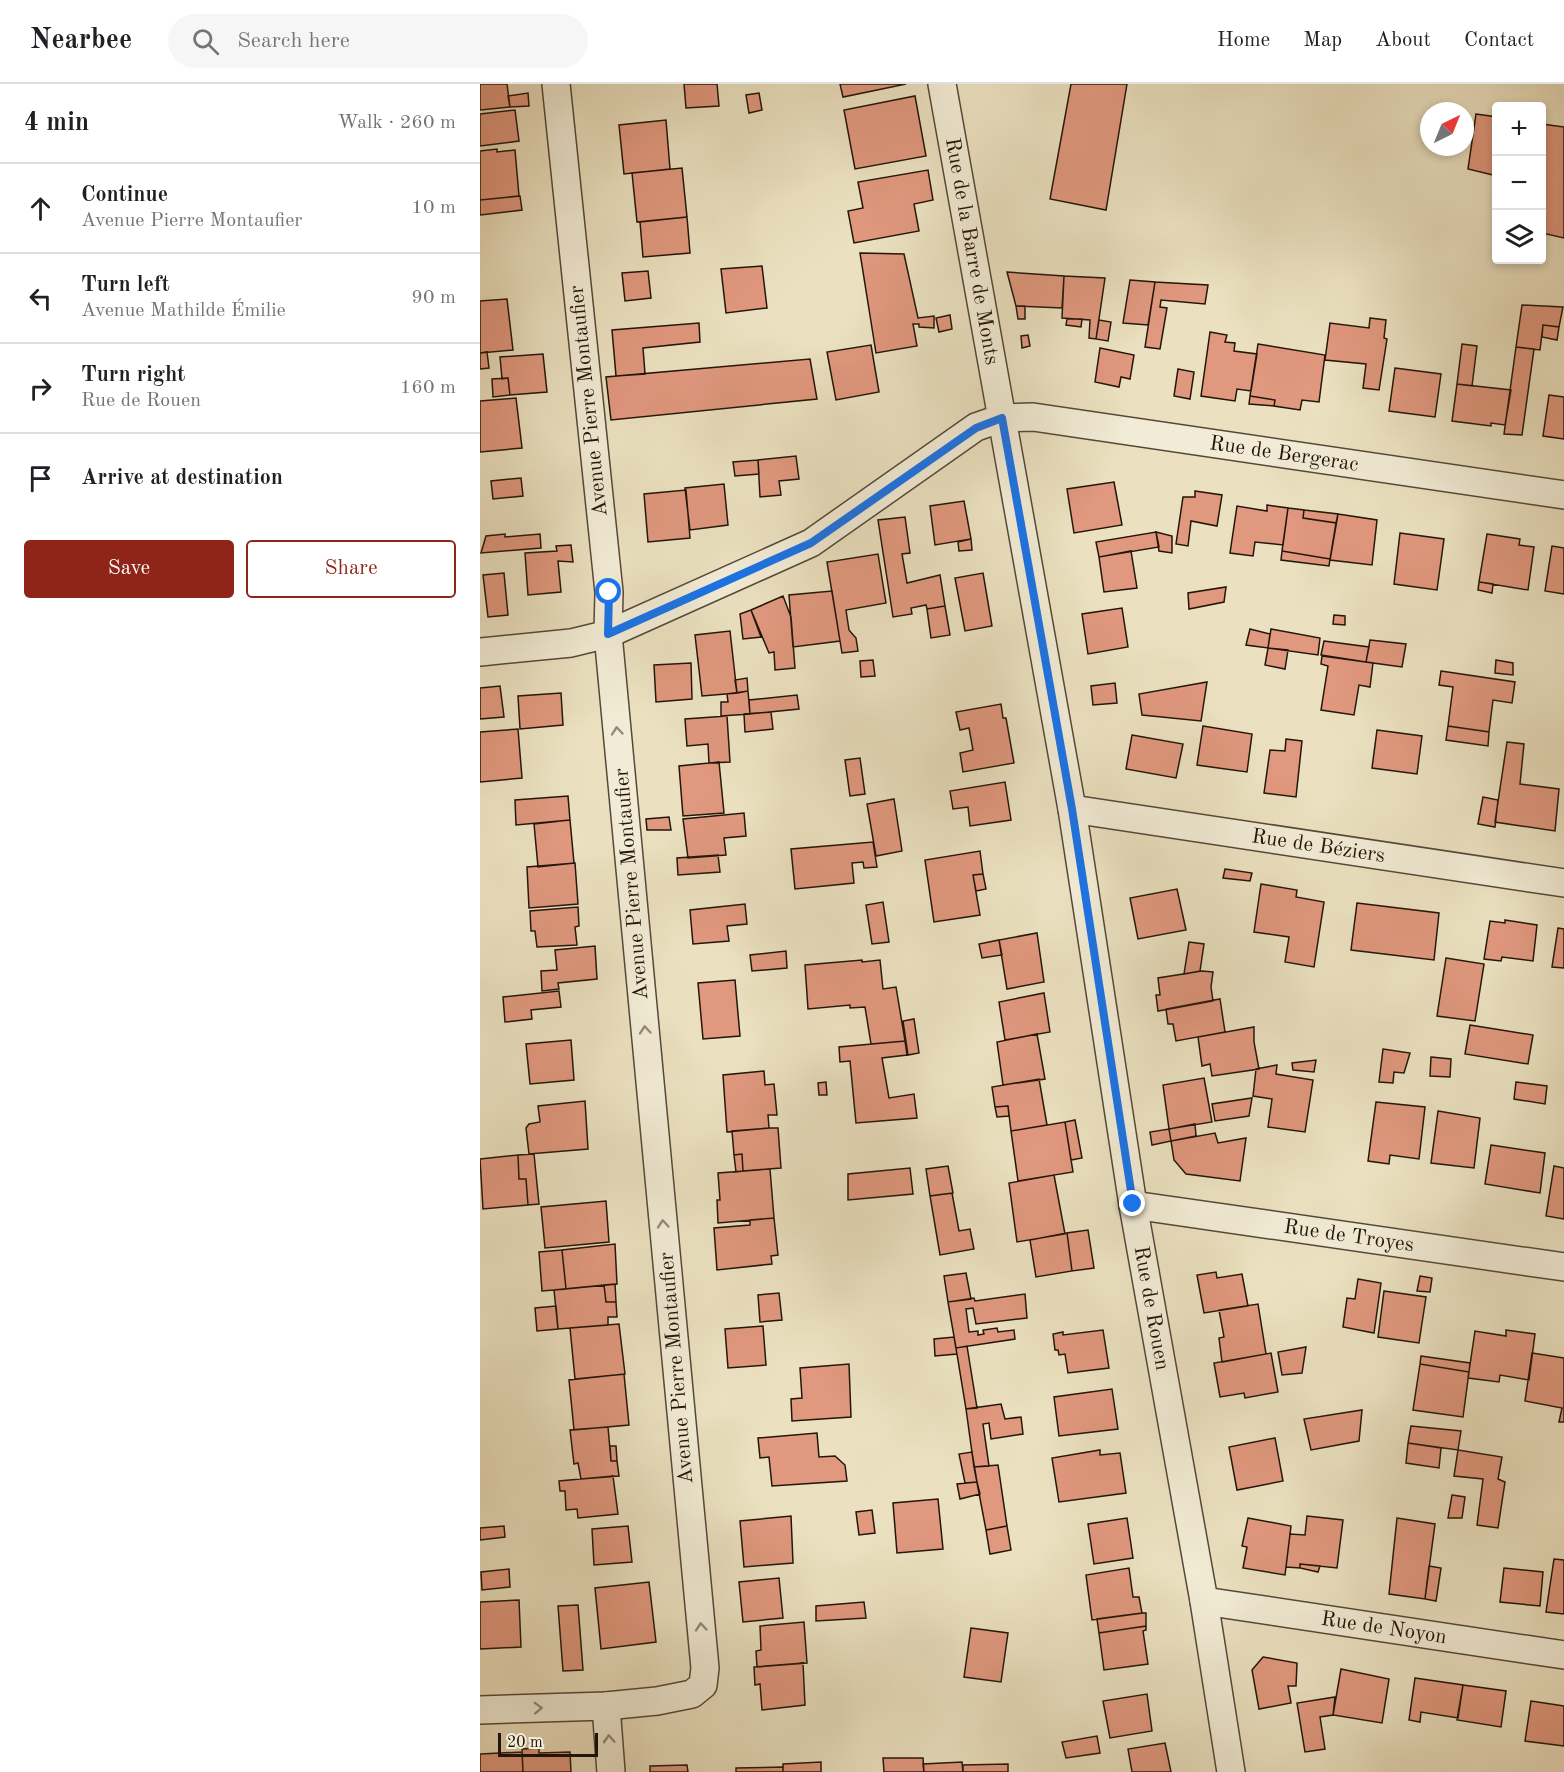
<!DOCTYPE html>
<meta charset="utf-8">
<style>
body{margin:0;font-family:"Old Standard TT",serif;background:#f6f6f6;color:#202124}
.controls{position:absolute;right:18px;top:18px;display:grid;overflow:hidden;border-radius:6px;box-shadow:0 3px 9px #0003}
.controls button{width:54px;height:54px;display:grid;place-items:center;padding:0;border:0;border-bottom:2px solid #e0e0e0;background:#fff;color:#202124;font:30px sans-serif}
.compass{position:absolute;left:940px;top:18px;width:54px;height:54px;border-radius:50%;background:#fff;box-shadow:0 3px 9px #0003;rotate:43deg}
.scale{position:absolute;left:18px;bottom:15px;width:100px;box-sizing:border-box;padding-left:6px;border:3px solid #23150a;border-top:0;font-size:16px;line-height:21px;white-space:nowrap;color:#23150a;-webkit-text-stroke:4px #f2ecd6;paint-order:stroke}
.stop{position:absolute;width:18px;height:18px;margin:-14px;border:4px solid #1a73e8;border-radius:50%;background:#fff}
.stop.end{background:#1a73e8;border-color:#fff;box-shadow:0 2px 6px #0008}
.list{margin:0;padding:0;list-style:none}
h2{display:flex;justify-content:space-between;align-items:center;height:78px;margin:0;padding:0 24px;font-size:26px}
h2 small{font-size:20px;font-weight:400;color:#757577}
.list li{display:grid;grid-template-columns:39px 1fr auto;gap:18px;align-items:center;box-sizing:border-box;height:90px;padding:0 24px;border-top:2px solid #e0e0e0}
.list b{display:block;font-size:22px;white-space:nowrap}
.list p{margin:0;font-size:20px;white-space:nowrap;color:#757577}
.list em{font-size:20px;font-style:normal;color:#757577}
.actions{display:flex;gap:12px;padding:18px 24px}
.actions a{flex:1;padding:14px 0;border:2px solid #8f2418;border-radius:6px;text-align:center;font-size:21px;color:#8f2418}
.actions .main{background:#8f2418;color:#fff}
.icon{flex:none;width:33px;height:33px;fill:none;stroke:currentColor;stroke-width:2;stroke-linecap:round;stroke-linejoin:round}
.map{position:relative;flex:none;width:1084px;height:1688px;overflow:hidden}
header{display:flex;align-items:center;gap:36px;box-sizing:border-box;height:84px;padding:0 30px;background:#fff;border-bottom:2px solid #e0e0e0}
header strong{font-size:28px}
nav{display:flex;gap:33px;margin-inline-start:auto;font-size:21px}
.search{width:420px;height:54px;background:#f6f6f6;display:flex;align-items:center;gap:15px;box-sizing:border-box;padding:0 21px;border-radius:33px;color:#757577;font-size:22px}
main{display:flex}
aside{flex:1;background:#fff}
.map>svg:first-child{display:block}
.building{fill:#e0987e;stroke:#23150a;stroke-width:1.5}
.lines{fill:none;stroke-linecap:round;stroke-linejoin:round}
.minor-casing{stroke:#554838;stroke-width:30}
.minor{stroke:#f2ecd6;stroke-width:27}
.oneway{stroke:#958b7a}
.route{stroke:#1a73e8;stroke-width:8}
.labels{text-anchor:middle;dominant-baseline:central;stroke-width:4.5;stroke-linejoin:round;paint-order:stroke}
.street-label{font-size:21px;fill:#23150a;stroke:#f2ecd6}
</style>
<header>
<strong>Nearbee</strong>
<div class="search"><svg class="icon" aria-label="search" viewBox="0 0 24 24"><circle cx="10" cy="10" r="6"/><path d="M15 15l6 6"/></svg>Search here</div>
<nav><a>Home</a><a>Map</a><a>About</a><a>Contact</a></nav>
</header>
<main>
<aside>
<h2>4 min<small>Walk · 260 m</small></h2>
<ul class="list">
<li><svg class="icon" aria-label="ahead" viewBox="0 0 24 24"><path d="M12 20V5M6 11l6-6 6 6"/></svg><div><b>Continue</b><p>Avenue Pierre Montaufier</p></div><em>10 m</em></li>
<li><svg class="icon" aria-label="left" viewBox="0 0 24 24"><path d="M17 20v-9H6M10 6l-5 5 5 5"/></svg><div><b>Turn left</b><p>Avenue Mathilde Émilie</p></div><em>90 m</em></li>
<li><svg class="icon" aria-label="right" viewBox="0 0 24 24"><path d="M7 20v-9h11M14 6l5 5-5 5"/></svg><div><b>Turn right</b><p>Rue de Rouen</p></div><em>160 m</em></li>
<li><svg class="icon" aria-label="arrive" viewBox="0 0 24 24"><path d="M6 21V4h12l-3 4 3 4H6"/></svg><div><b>Arrive at destination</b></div></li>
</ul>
<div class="actions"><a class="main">Save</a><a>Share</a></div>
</aside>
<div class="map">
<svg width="1084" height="1688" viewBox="0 0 1084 1688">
<rect width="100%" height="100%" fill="#ebe1c0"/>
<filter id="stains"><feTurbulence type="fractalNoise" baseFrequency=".00333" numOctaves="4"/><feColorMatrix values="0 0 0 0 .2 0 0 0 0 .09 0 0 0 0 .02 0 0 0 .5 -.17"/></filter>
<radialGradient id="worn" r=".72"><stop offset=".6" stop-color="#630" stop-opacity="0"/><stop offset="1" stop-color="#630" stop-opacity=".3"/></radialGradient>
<path class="building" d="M0,0H27L30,23L0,26Z
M204,0H237L239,22L206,24Z
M360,0H426L363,13Z
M591,0H647L626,126L570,115Z
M48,9L49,22L30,23L28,12Z
M279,9L282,26L269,29L266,11Z
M435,12L446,72L375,85L364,26Z
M35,26L39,57L0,62V30Z
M996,30L1017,33V92L988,85Z
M186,36L190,85L144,90L139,41Z
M1062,40L1084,43V154L1062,149Z
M17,65V68L35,66L39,112L0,116V67Z
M202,84L207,133L157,138L152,89Z
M448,86L453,116L434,120L439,147L374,159L368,127L383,124L378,98Z
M40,112L42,126L0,131V116Z
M207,133L210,169L163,173L160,138Z
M380,169L424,170L438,234L454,232V244L439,243V240H433L437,262L396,269Z
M282,182L287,224L246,229L241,185Z
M168,187L171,214L145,217L142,189Z
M527,188L584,192L582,224L536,222Z
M584,192L625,194L616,255L609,254L610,236L582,234Z
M650,196L675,198L668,241L643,239Z
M675,198L728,201L725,220L681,216L680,223L687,224L680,265L665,263Z
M27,215L33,266L0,269V217Z
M1042,221L1083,223L1079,243L1063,241L1060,266L1036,263Z
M536,222H545V235H538Z
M470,231L472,245L459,248L456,234Z
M890,234L906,236L904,254L907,255L899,306L883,304L886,280L845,276L850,239L889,244Z
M587,235H602L601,243L586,241Z
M619,236L631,238L628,257L616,255Z
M219,239L220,258L163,264L165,290L136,292L132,246Z
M1063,241L1079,243L1077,256L1062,253Z
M730,248L747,251L745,258L755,259L754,267L777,270L771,307L757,305L755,317L721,312Z
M548,251L550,262L542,264L541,252Z
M778,260L845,271L839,318L822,316L820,326L794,322L795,316L770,312Z
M982,260L997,262L992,302L977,300Z
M391,261L399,308L356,316L347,268Z
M1036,263L1054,265L1042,351L1024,350Z
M620,264L654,271L650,295L641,293L639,303L615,298Z
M7,268L9,284L0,285V269Z
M63,270L67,308L30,311L28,294L22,295L20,273Z
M330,275L337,315L131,336L126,293Z
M915,284L961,290L955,333L909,327Z
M698,285L714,288L710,315L694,312Z
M28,294L30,311L13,313L12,295Z
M977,300L1031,306L1025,341L1011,339V342L972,337Z
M1069,311L1084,313V355L1063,352Z
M770,312L795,316L794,322L769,320Z
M36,314L42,364L0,368V317Z
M316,372L319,395L299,397L301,411L280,413L278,376Z
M278,376L279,390L255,392L253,378Z
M41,394L43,412L13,415L11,397Z
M634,398L642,441L594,449L587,405Z
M244,400L248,441L210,446L205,404Z
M206,406L210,454L168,458L164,410Z
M715,407L742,411L737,442L711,437L708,462L696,460L703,413H715Z
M484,417L491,455L455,461L450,422Z
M787,421L808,424L803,461L775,458L773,472L750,469L757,422L787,427Z
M808,424L824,426L823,434L856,439L850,475L802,467Z
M824,426L858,430L856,439L823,434Z
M858,430L897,436L892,481L850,476Z
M425,433L430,469L422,470L427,499L460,491L465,522L447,525L446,521L431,524L432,530L413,533L398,436Z
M676,448L679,463L619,473L616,458Z
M676,448L692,452V469L679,467Z
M920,449L964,455L957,506L914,500Z
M25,450V453L60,450L61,464L1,469L6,452Z
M1007,450L1040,455L1039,461L1054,463L1048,506L999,498Z
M491,455L492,466L479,467L478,458Z
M91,461L93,478L78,477L81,508L48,511L45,469L77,467L76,462Z
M1072,462L1084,464V510L1065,507Z
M651,467L657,504L624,508L619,473Z
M802,467L850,475L849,482L801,476Z
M398,470L406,519L366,526L369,546L376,554L378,567L362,569L347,478Z
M24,489L28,531L8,533L3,491Z
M503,489L512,542L485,547L475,494Z
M999,498L1013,500L1012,509L998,506Z
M746,503L744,518L709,525L708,509Z
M352,507L360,557L313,563L309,511Z
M303,512L311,533L315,584L295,586L294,568L289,569L271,526Z
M465,522L470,551L451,554L447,525Z
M642,524L648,563L608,570L602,530Z
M271,526L281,553L263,555L260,530Z
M854,531L865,532V541L853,540Z
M770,545L790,550L788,564L766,561Z
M791,545L840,554L838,571L788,564Z
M250,547L257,609L222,612L215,551Z
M890,556L926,560L922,583L886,578Z
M844,557L889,563L886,578L841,571Z
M788,564L808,566L805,585L785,581Z
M842,572L893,579L890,603L879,601L874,631L841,626L848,582L841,580Z
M393,576L395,592L381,593L380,577Z
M1016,576L1033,579V591L1015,589Z
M211,579L212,615L176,618L174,581Z
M961,587L1035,598L1032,619L1013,616L1009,648L968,642L973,603L959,601Z
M267,594L268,607L257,609L255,596Z
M727,598L721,637L662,631L659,610Z
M635,599L637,619L613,621L611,602Z
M20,602L24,633L0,635V604Z
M268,607L270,630L241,632V618H248L247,610Z
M81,609L83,641L40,645L38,612Z
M317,611L319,625L270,630L269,616Z
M521,620L523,634H526L534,679L483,688L480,669L493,666L489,644L480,646L476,628Z
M291,628L293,645L265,648L264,630Z
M247,632L250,678L229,679L228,660L207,662L205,635Z
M723,642L772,650L767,688L717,681Z
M968,642L1009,648L1008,662L966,656Z
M38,645L42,694L0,698V648Z
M897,646L942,652L937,690L892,684Z
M652,651L703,660L696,694L646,685Z
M806,655L822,657L816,713L784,709L790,666L805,667Z
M1027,658L1044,660L1040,700L1079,705L1075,747L1015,738Z
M380,674L385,710L370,712L365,676Z
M239,678L244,729L203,732L199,682Z
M525,698L531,736L490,742L488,723L473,725L470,707Z
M88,712L90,736L36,741L35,716Z
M1003,713L1018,716L1015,743L998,740Z
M414,715L422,767L396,772L387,720Z
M264,729L266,752L244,754L246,771L208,774L203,735Z
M189,733L191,746H167L166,735Z
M90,736L94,779L58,783L54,740Z
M393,758L397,783L384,784L383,778L372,779L374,799L315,805L311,765Z
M500,767L503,790L493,791L500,831L454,838L445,776Z
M238,771L240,788L198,791L197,774Z
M95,779L98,820L49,824L47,783Z
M745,785L772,789L770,797L743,794Z
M503,790L506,805L496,807L493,791Z
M781,800L817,806L816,813L844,818L834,883L805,878L809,853L774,848Z
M697,805L706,846L658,855L650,814Z
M403,818L409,858L392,860L386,821Z
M877,819L959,829L954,876L871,866Z
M265,820L267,840L247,842L249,857L213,860L210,826Z
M98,823L99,842L95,843L97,861L57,863L55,847H51L50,827Z
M1025,836L1057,841L1053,877L1022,873L1021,877L1004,875L1010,837L1025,839Z
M1078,844L1084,845V884L1072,883Z
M557,849L564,898L527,905L519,856Z
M519,856L522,871L502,874L499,860Z
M709,858L724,860L720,887L704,890Z
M115,862L117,895L78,899L79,905L62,907L61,887L77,886L75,866Z
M306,867L307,884L272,887L270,871Z
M966,874L1004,880L995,937L957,932Z
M382,876V878L400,876L403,905L416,903L425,957L391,960L385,923L370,924V921L328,925L325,881Z
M722,887L733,888L731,903L733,917L678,927L676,911H680L678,894Z
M255,896L260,952L223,955L218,899Z
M79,907L81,923L51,926L52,935L25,938L23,913Z
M564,909L570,948L525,956L519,918Z
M740,915L745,948L696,957L693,940H688L686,925Z
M434,935L439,969L428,971L423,937Z
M990,941L1053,951L1048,980L985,970Z
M774,943V958L779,985L732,992L730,980L722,982L718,953Z
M557,950L565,995L523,1001L517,958Z
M91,956L94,996L50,1000L46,960Z
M425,957L427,971L402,974L409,1014L434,1010L437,1034L376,1039L370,977L360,978L359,963Z
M903,965L930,969L924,989L914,988L913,999L899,998Z
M951,973L971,975L970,993L950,992Z
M836,976L834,988L813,986L812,979Z
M797,981L796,990L833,996L825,1048L788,1043L792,1015L773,1012L776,985Z
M284,987L285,1001L294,1000L297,1031H288L289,1044L247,1048L243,991Z
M724,994L732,1038L689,1045L683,1001Z
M559,995L567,1041L531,1047L528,1022L515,1023L512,1003Z
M346,998L347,1011H339L338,999Z
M1036,998L1067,1002L1065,1020L1034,1015Z
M772,1014L769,1032L735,1037L732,1020Z
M105,1017L108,1065L49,1070L46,1044L49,1040L60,1038L58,1022Z
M896,1018L945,1023L939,1075L910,1071L909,1080L888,1077Z
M528,1022L529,1032L517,1033L515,1023Z
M958,1027L1000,1034L994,1084L951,1079Z
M595,1036L602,1074L591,1076L585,1038Z
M585,1038L593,1088L538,1097L531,1047Z
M715,1040L716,1052L691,1057L689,1045Z
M289,1044H298L301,1084L263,1087L262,1070L254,1071L252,1047Z
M689,1045L691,1057L672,1061L670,1048Z
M735,1049L738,1059L766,1054L760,1097L706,1090L694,1076L691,1057Z
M1011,1061L1065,1069L1060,1109L1005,1100Z
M54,1070L59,1120L48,1121L46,1095H39L38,1071Z
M262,1070L263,1087L256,1088L254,1071Z
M38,1071L39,1095H46L48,1121L3,1125L0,1075Z
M468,1082L473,1109L450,1112L446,1085Z
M1074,1082L1084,1084V1135L1066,1132Z
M430,1084L433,1110L368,1116V1090Z
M290,1085L294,1134L238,1139L237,1116H240L238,1089Z
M574,1091L585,1150L537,1158L529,1099Z
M472,1109L479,1147L490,1145L494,1165L460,1171L450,1112Z
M126,1117L129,1158L65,1164L61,1123Z
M294,1134L298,1171L291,1172L292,1180L237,1186L234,1144L270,1141V1136Z
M608,1146L614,1184L592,1187L587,1149Z
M587,1149L592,1187L556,1193L550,1156Z
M135,1160L137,1200L86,1205L82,1166Z
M82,1166L86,1205L62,1207L59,1168Z
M736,1188L737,1194L762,1190L768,1222L724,1229L717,1191Z
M486,1189L491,1215L468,1218L464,1192Z
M940,1192L952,1194L950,1208L937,1207Z
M878,1195L901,1199L894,1249L863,1243L867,1214L875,1215Z
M135,1200L136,1218H126L124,1201Z
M124,1201L126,1218H136L137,1233H128V1241L78,1245L74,1206Z
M904,1207L946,1213L939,1259L898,1253Z
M299,1209L302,1236L280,1238L278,1211Z
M545,1210L547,1234L496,1240L493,1224L486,1225L489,1248L498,1247V1251L504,1250L503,1246L517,1244L518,1248L534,1246L535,1255L476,1264L468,1218L494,1214L495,1217Z
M778,1220L786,1270L742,1278L739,1254L744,1253L739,1226Z
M76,1222L78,1245L57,1247L55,1224Z
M139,1240L145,1290L95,1295L90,1244Z
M283,1242L286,1281L248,1284L245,1245Z
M623,1246L629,1284L588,1289L585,1270L579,1271L578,1266H575L573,1250L583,1248V1251Z
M1026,1246L1055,1250L1049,1296L1020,1291L1019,1298L988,1294L995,1247L1026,1252Z
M474,1253L477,1270L455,1272L454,1255Z
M487,1262L497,1324L486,1325L476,1264Z
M826,1263L822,1289L802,1291L798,1268Z
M791,1269L798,1308L765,1314L764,1309L740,1313L734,1279Z
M1052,1269L1084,1274V1338H1079L1082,1324L1045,1317Z
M941,1272L990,1279L989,1288L940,1280Z
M369,1280L371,1333L312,1337L311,1315L322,1314L320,1284Z
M940,1280L989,1288L983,1333L933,1326Z
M144,1290L149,1341L94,1346L89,1296Z
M632,1305L638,1345L579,1352L574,1313Z
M521,1320L525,1335L541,1333L543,1350L511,1355L509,1339L503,1340L509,1382L494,1383L486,1325Z
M882,1326L879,1357L831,1366L824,1335Z
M931,1342L981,1347L978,1366L928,1359Z
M128,1343L131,1377H137L139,1392L101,1395L98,1379L94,1380L90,1346Z
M337,1349L339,1373L355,1372L365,1381L367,1397L292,1402L289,1373L280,1374L278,1354Z
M795,1354L803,1397L757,1406L749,1363Z
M928,1359L961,1364L959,1384L926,1379Z
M130,1362H136L137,1377H131Z
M620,1366V1371L640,1369L646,1409L579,1418L572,1374Z
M978,1366L1022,1373L1018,1395L1025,1398L1018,1444L997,1441L1003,1395L974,1392Z
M492,1368L497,1398L485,1399L479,1370Z
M518,1381L527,1442L506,1446L494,1383Z
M133,1392L138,1430L98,1434L97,1425L86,1426L85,1407H80L79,1397Z
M497,1398L500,1410L480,1415L477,1400Z
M972,1411L985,1413L982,1434H968Z
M458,1415L463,1465L417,1469L413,1419Z
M392,1426L395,1449L379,1451L376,1428Z
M311,1432L313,1479L264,1483L260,1437Z
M827,1432L863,1436L857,1484L820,1480V1484L806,1483L810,1450L825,1451Z
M647,1434L653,1474L614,1480L608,1440Z
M768,1434L811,1442L805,1491L763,1484L767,1463L762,1462Z
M917,1434L955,1440L945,1515L909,1510Z
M24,1442L25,1453L0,1456V1444Z
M148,1442L152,1478L114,1481L112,1445Z
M527,1442L531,1466L510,1470L506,1446Z
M1074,1475L1084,1476V1530L1066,1528Z
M820,1480L840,1482L838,1488L820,1484Z
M949,1482L961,1484L956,1517L945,1515Z
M649,1484L653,1513H659L662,1529L612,1536L606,1491Z
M1024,1484L1063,1488L1060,1522L1020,1518Z
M29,1485L30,1503L2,1506L1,1488Z
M299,1494L303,1534L263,1538L259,1498Z
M169,1498L176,1558L121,1565L115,1504Z
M39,1516L41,1563L0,1565V1518Z
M384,1518L386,1534L336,1537V1522Z
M98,1521L103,1586L83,1587L78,1522Z
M662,1529H666V1542L619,1549L617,1535Z
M324,1538L327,1579L277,1583L276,1567L281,1566L280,1542Z
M666,1542V1546L663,1547L668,1580L624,1586L619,1549Z
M491,1544L528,1549L521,1598L484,1593Z
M783,1573L817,1579L816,1602H808L811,1619L779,1625L772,1586Z
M323,1579L325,1621L282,1626L280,1600L275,1601L274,1583Z
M861,1585L909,1595L902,1639L853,1631Z
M935,1594L983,1601L978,1634L941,1628L940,1638L929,1636Z
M983,1601L1026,1607L1021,1643L977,1636Z
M667,1610L672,1647L630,1654L623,1617Z
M855,1613L853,1631L840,1633L845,1665L825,1668L817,1619Z
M1051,1617L1084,1622V1662L1045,1657Z
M617,1652L620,1669L586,1674L582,1658Z
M685,1659L691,1688H652L648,1665Z
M59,1664V1669L90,1668L91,1688H43L42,1665Z
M42,1668L43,1688H0V1670Z
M403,1674H443L444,1688H404Z
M341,1678V1688H303V1680Z
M482,1678L483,1688H444L443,1680Z
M528,1680V1688H483V1681Z
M207,1681L208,1688H170V1682Z
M303,1683V1688H256V1684Z"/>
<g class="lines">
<g class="minor-casing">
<g id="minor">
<path id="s1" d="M462,0L592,725L653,1121L724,1517L751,1688"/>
<path id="s2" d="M0,568L91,559L128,550L331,459L496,343L522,334L553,333L1084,411"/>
<path id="s3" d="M592,725L1084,799"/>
<path id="s4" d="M653,1121L1084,1183"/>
<path id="s5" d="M724,1517L1084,1571"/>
<path d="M126,1622L131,1688"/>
<path d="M0,1626L126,1622L177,1617L212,1610L223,1601L225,1584L128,550L129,508L76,0"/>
</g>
</g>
<use href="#minor" class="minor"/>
</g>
<defs><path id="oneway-chevron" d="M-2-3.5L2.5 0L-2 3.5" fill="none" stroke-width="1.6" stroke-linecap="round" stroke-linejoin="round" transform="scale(1.5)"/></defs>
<g class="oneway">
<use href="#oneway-chevron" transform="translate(137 647) rotate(-95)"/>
<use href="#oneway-chevron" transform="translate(165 946) rotate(-95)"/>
<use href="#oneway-chevron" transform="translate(183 1140) rotate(-95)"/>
<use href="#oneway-chevron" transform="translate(221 1543) rotate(-95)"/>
<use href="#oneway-chevron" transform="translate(58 1624) rotate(-2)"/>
<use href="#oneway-chevron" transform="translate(129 1655) rotate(-93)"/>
</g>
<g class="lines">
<path class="route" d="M129,508L128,550L331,459L496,344L522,334L592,725L653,1120"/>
</g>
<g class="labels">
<g class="street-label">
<text stroke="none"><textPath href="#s1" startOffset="170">Rue de la Barre de Monts</textPath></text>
<text transform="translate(109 317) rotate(-96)">Avenue Pierre Montaufier</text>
<text stroke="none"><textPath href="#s2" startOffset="866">Rue de Bergerac</textPath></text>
<text stroke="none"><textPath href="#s3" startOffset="249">Rue de Béziers</textPath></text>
<text transform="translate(152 800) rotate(-95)">Avenue Pierre Montaufier</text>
<text stroke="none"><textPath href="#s4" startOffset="218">Rue de Troyes</textPath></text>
<text stroke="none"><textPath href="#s1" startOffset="1242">Rue de Rouen</textPath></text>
<text transform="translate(197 1284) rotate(-95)">Avenue Pierre Montaufier</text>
<text stroke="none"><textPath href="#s5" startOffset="182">Rue de Noyon</textPath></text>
</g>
</g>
<rect width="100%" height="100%" filter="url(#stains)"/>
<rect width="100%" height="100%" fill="url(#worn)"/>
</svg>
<div class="controls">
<button>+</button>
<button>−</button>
<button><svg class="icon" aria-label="layers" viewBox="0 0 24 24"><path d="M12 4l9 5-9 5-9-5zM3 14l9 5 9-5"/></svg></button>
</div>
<svg class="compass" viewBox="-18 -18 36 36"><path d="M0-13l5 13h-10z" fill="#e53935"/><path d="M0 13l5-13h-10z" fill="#757577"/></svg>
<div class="scale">20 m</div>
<div class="stop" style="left:129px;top:508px"></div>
<div class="stop end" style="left:653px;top:1120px"></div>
</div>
</main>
